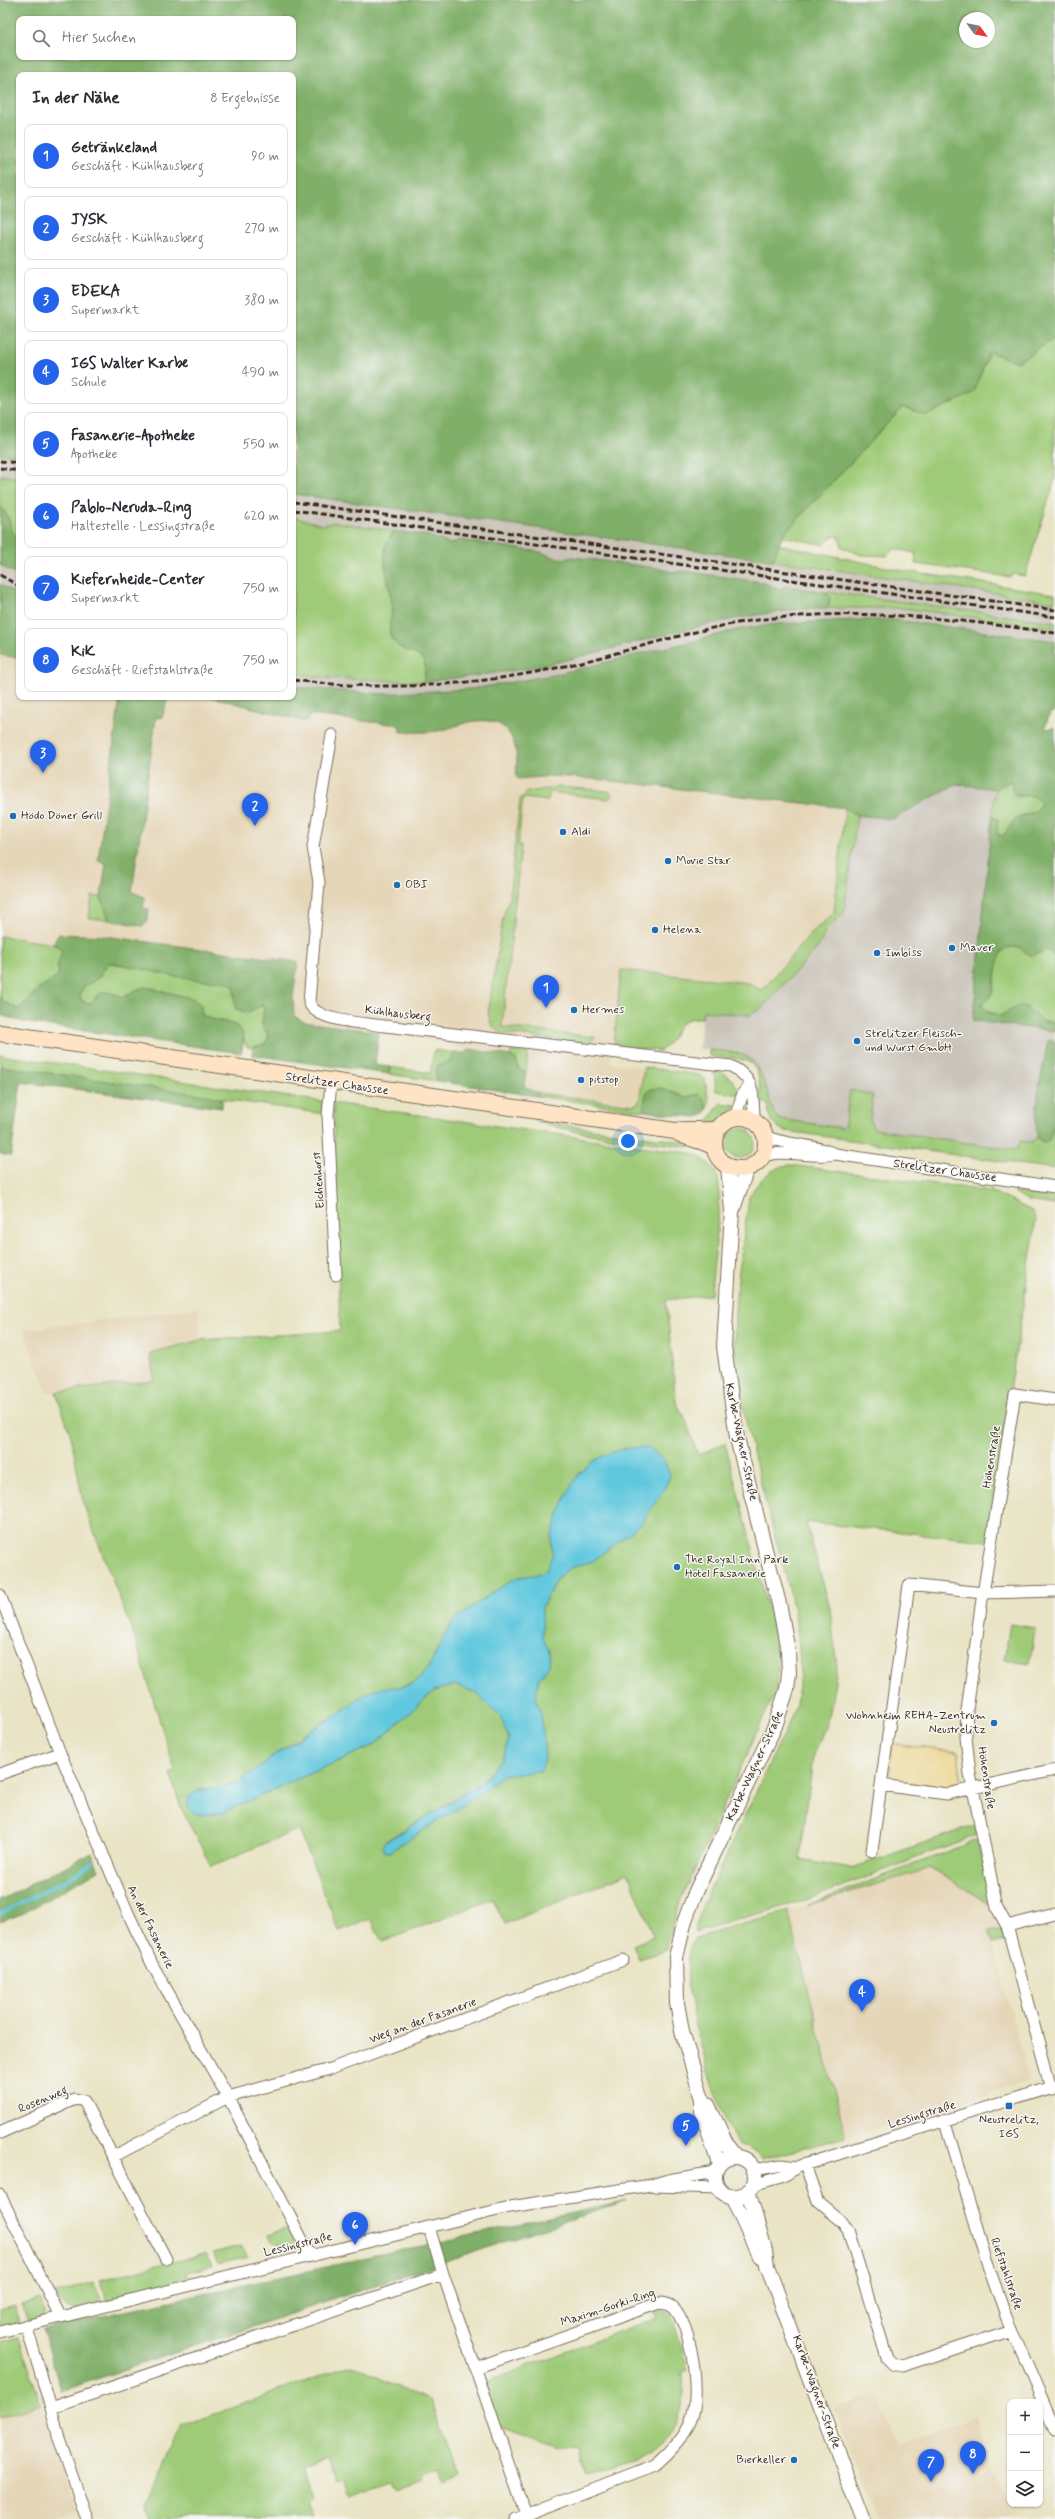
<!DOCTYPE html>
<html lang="de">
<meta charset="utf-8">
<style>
body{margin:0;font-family:Mynerve,sans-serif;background:#f2f2f3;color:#2b2b33}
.controls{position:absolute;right:12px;bottom:12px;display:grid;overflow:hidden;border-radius:8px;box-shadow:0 1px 3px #0004}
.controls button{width:36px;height:36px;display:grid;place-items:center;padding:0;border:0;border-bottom:1px solid #e1e1e2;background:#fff;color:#2b2b33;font:20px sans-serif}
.compass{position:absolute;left:959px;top:12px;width:36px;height:36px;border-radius:50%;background:#fff;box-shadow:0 1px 3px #0004;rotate:123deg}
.you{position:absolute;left:628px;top:1141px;width:14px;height:14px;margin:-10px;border:3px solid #fff;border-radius:50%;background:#1a73e8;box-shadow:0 0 0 6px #1a73e833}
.badge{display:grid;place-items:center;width:26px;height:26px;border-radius:50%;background:#2563eb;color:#fff;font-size:13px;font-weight:700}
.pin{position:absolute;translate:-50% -33px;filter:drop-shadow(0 1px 2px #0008)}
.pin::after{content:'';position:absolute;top:21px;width:14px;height:12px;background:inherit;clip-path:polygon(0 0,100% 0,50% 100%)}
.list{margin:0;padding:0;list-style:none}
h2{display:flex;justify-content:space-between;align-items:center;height:52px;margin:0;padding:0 16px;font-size:17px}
h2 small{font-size:13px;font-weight:400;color:#7c7c81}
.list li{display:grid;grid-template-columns:26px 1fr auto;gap:12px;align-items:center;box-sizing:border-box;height:64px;margin:0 8px 8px;padding:0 8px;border:1px solid #e1e1e2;border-radius:8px}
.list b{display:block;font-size:15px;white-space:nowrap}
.list p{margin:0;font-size:13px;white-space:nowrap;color:#7c7c81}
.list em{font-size:13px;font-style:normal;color:#7c7c81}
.icon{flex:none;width:22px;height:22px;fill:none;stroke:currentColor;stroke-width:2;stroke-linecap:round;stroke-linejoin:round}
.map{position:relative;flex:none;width:1055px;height:2519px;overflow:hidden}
.search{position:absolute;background:#fff;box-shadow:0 1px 3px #0004;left:16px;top:16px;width:280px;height:44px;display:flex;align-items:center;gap:10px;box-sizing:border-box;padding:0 14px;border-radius:8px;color:#7c7c81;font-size:15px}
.panel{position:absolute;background:#fff;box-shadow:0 1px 3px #0004;left:16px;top:72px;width:280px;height:628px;border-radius:8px}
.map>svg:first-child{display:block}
.built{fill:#e5d6b7}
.industrial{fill:#c9c3b8}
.green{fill:#9fcb78;stroke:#6d7a4b;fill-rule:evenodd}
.forest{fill:#7faf68;stroke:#5d6c43;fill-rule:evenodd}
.sand{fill:#eeda9e;stroke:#94825e}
.water{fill:#61c8de;stroke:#4e797e}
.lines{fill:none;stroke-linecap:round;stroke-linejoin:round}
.stream{stroke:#61c8de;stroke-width:3.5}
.minor-casing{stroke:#786b58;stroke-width:13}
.tertiary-casing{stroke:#786b58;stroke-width:16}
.secondary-casing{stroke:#786b58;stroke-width:18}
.minor{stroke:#fff;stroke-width:11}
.tertiary{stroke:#fff;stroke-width:14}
.secondary{stroke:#fee4c5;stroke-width:16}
.rail{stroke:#3b2a1e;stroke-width:3;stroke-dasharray:6 3;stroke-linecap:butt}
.poi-dot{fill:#1f6fb2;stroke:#f6f6f2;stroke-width:1.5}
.labels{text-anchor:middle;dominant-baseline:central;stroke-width:3;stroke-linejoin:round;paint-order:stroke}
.poi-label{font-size:12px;fill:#3b2a1e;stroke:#f6f6f2;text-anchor:start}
.street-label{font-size:12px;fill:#3b2a1e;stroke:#f6f6f2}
</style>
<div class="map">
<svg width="1055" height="2519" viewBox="0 0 1055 2519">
<rect width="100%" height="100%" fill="#f6f6f2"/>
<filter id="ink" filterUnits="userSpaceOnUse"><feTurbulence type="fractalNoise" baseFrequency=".025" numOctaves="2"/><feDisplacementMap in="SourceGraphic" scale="8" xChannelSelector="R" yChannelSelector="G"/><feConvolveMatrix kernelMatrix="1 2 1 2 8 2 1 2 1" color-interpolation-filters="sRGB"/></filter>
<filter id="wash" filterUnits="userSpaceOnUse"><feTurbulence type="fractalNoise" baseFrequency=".012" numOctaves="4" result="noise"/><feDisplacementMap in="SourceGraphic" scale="16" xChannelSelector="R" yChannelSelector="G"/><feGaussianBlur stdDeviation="0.9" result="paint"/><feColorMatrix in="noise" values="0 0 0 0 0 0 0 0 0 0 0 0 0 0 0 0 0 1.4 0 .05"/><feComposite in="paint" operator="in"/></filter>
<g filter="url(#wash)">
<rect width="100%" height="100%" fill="#e9e4c5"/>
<path class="built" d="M0,655L19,658V697H212L306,722L309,715L399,725L401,732L442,730L474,721L488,720L500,724L509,732L516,743L518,761L516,776L518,779L554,776L594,779L845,808L834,913L811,933L788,962L760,990L621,970L611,1063L644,1067L639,1102L634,1105L538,1093L524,1087L528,1053L511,1051L510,1056L456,1047V1043L303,1022L294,1016L293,997L298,962L104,936L59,934L53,944L0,936Z
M198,1308L201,1340L151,1353L154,1380L47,1393L24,1330Z
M931,1868L992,1905L1005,1940L993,1943L1029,2081L846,2137L775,2156L695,1938Z
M878,2394L897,2445L976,2416L1004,2495L1010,2500V2504H1013L1018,2515L1008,2519H877L834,2409Z
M41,2404L76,2511L52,2519H0V2418Z"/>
<path class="industrial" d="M0,454L19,456V478L0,475Z
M293,494L1055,602V622L787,586L779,589L761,582L682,571L673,572L657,568L573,557L566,559L552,557L541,552L460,540L450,544L429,536L334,522L323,525L313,524L302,518L293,517Z
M0,565L19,576V596L0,584Z
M854,607L902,608L1055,628V641L894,620L777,624L702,637L553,675L471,689L381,694L293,687V673L327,678L424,682L506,672L551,663L662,634L739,616L775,611Z
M956,784L995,789L973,1020L1055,1031V1155L874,1129L870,1120L873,1095L850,1090L845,1125L842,1128L778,1119L759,1068L735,1052L699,1049L703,1011L750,1015L819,946L833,923L840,919L844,913L857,815L893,819Z"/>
<path class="green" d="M1055,338V479L1025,576L1013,574L1010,577L916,564L915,553L894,549L887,556L861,555L842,547L839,537L832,536L824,545L782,536L903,407L926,415L974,393L989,351L1018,362Z
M0,475L19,478V540L10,530V520L0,506Z
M293,517L323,525L334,522L395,531C390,537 386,543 385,550C383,570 392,591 392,611C391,623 386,634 395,643C404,653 417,651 425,662L424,682L327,678L293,673Z
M777,544L905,571L1055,594V602L773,561Z
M827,592L1055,622V628L902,608H828L830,603Z
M1013,780C1010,802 1021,794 1034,796L1041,802C1038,814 1029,812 1021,817C1013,822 1009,830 1003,836L997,834L998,819L992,817L995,789Z
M560,787L609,791L613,796L608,799L550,792L548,801L523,798L518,845H521L502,1027L595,1037L588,1044L501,1033L492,1026L488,1014L503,917L509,899L520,799L527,792Z
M845,808L857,815L844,913L827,929L819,946L763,1007L750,1015L703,1011L702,1018C673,1016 679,1039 660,1051L621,1047L614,1043L621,970L749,983L760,990L764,988L811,933L834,913Z
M92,896L101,897L109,920L89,918Z
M0,936L53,944L58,946L62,951V956L58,962L59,973L55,980L36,991L31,999L18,1009L2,1001L0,994Z
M1016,946L1025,952L1037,954L1041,950H1047L1055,956V1022C1044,1021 1039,1023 1032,1012H1007L1001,1016L982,1009L983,1002C1007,990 982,951 1016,946Z
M109,963L140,968L176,977L185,976L194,980L212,979L228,982L233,986L235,993V1008L246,1013L259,1005L264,1008L262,1024L269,1037C266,1046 258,1046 250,1048L246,1046C244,1041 244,1034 241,1030C233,1019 213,1022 202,1015L200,1005L191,998L166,994L154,988L137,989L124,997L107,992L96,996L94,1002L85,1003L80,997L84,985L96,980Z
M434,1050L455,1053L435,1078L437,1081L389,1074L390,1067L430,1073Z
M709,1050C751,1053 755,1055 769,1096C771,1103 773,1112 778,1119L842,1128L845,1125L850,1090L873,1095L870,1120L874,1129L1016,1150L1021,1141L1032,1143L1037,1136L1039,1140L1045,1142L1049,1140L1053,1128H1055V1169L786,1131C771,1126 769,1119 768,1104L760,1102C761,1057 750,1059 709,1056Z
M511,1051L528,1053L526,1073L519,1070L516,1059L510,1056Z
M0,1055L325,1102L324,1114L0,1066Z
M644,1067L700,1075L705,1079L709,1104L707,1110V1105L696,1094L685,1098L673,1091L646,1101L643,1111L537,1096L538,1093L634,1105L639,1102Z
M714,1070C727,1073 737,1081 739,1095L716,1091Z
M333,1103L690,1153C701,1156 712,1164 717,1176C724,1192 712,1272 711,1295L666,1300L676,1402L685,1418L698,1455L725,1443L779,1650L777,1688L681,1899L666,1950L639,1959L633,1945L654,1936L628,1873L505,1924L493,1899L382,1942L371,1919L339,1931L299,1829L211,1866L181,1808L170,1773L175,1771L135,1639L83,1503L71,1436L56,1392L154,1380L150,1353L201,1340L340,1331ZM626,1448L593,1561L569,1568L556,1579L542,1607L455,1685L434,1691L374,1745L222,1813L199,1790L218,1788L239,1782L291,1743L375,1689L399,1687L413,1683L426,1671L451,1625L483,1599L519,1577H534L546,1571L551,1563L578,1474L597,1459ZM509,1739L502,1775L474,1798L389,1852L384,1851V1842L482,1782L502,1758Z
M721,1103L736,1105C729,1117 721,1123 707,1122Z
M536,1121L693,1143L689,1147C638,1140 585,1137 536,1121Z
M725 1143a15 15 0 1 1 30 0a15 15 0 1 1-30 0Z
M790,1165L991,1191L1032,1211L1036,1221L987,1541L806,1522L830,1608L837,1668L830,1713L813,1758L800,1859L852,1868L975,1825L977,1835L806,1900L694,1932L702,1907L795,1709C810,1648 787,1581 771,1522C758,1472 744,1422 737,1371C729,1314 742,1254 749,1197C758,1181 772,1166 790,1165Z
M1014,1192L1055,1198V1205L1028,1201Z
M1010,1624L1035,1628L1030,1664L1004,1660Z
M978,1840L992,1905L931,1868L807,1905Z
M788,1911L846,2137L762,2159L755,2152L737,2143C717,2110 669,1971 695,1938Z
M995,1929L1003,1930L1005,1940L993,1943L989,1930Z
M283,2229L289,2230L295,2247C285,2251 272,2244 268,2235Z
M240,2246L248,2257L218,2264L212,2253Z
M205,2254L212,2266L187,2272L190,2282L108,2301L99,2280Z
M93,2282L103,2303C80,2309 70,2316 54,2294Z
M41,2299L44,2314L41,2318L28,2321L21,2305Z
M15,2306L20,2323L0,2328V2310Z
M659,2308L669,2314L673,2321L688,2369L683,2371C687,2444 649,2459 586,2475L582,2461V2447L570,2446L562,2448L497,2426L481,2384L657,2317L654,2309Z
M19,2338L41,2404L0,2418V2343Z
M351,2365L430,2401L461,2478L445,2485L438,2469L423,2474V2479L396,2490L391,2480L347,2495L341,2478L335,2480L326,2458L301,2467L314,2501L308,2504L314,2519H151L146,2503L181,2426Z"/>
<path class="forest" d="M0,0H1055V338L1018,362L989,352L974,393L926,415L903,407L782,536L773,561L293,494V75H19V456L0,454ZM965,18H989V42H965ZM19,19H293V57H19Z
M0,507C11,516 8,531 19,540V576L0,565Z
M395,531L429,536L450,544L460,540L541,552C552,558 561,560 573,557L657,568L673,572L682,571L761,582L779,589L787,586L827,592L830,597L828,608C733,611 645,642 553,663C511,673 467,676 424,682L425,662C417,651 404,653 395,643C386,634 391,623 392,611C392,591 383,570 385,550C386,543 390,537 395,531Z
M0,584L19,596V658L0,655Z
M854,620H894L1055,641V711L1050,713L1045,727L1048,729L1055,727V956L1047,950L1032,956L1025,952L1021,947H1006C993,960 998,981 990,996C988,1001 983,1000 981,1005L987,1012L1001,1016L1017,1006L1026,1007L1043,1022H1055V1031L973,1021L992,817L998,819L997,834L1003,836L1015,819L1035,812L1041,803L1034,796C1020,794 1011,803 1012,780L995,789L956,784L893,819L857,815L845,808L594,779L554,776L518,779L516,776C519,747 513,717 476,721C465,722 454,727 443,730C430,733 414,732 400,732L399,725L310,715L306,722L212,697H293V687L381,694L471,689L553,675L741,629L777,624Z
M120,697H168L162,718L156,717L132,892L145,897L143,908L149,909L148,920L143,926L109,920L101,897L106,863L98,861Z
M59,934L104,936L298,962L293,997L294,1016L304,1022L379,1032L375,1065L390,1067L389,1074L252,1055L253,1047L264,1045L269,1037L262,1025L264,1008L263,1005L246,1013L235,1008L234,986C221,977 211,982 197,980C187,979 187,976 176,977L116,963H109C104,967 103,972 99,977C92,985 76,984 81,1000L85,1003H91L101,992H107L124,997L144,987L192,998L201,1005L202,1015C222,1027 252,1017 241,1053L23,1022L0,1015V994L2,1001L18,1009C26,1003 30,998 36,991C44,983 54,983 59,973L57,968L62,951L58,946L53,944Z
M1048,1040L1055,1041V1121L1049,1140L1045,1143L1039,1140C1030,1121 1044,1063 1048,1040Z
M469,1049L510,1056L516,1059L519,1070L526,1073L524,1087L538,1093L537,1096L437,1081L435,1071L438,1065L449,1062L455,1053H465Z
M0,1066L213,1096L222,1099V1108L21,1082L11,1156L0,1154Z
M662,1088L685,1098L699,1094L704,1099L707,1110L703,1115L696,1117L643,1111L646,1093L651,1089Z
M92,1853L99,1870L24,1913L0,1922V1900Z
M627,2201L61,2391L43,2329Z"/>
<path class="sand" d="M893,1744L958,1752L962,1787L948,1789L888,1781Z"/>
<path class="water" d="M649,1447L664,1461L670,1475L665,1489L641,1524L593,1561L569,1568L556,1579L542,1607L543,1638L550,1653L549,1665L539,1679L536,1697L542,1718L545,1760L540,1771L502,1775L474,1798L389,1852L384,1851L382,1847L384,1843L482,1782L502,1758L509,1739L501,1718L476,1693L454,1685L434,1691L374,1745L222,1813C211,1814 186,1820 188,1801C189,1786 230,1789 242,1780C273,1756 305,1734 339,1713C350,1705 362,1695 374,1690C386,1685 401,1690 413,1683C433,1671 437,1643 451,1625C458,1616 509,1579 520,1577C530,1575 536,1576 546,1571L553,1553C549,1540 553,1530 558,1517C574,1468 596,1448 649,1447Z"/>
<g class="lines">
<path class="stream" d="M0,1914L68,1879L93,1862"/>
</g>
</g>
<g filter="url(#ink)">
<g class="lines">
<g class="minor-casing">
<path id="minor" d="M332,735L313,847L319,882L309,1002C315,1022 366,1023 385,1026L731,1066C759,1081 751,1098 755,1123
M331,1083L328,1115L336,1275
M735,1118L743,1093L750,1086
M764,1136C787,1146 813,1143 835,1154L1055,1187
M761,1157C784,1148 811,1159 835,1154
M1055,1591L983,1593L909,1585L881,1785L947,1794L1055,1770
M0,1595L60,1753L128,1913L153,1966L228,2097L310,2255
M0,1774L60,1753
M872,1851L881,1785
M1007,1926L1055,1914
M1051,2088L1007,1926L997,1908L970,1774L966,1737L967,1711L981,1606L1015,1394L1055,1400
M945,2122L986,2260L1006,2316L1055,2430
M0,2133L75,2099L84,2101L166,2259
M114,2156L228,2097L330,2069L623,1960
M805,2165L818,2202L842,2222L848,2230L887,2358L893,2364L903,2366L1012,2330
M752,2167L760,2169L781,2165L797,2167
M753,2185L784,2176L797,2167L1055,2086
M655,2186L718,2188
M0,2195L60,2316
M429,2227L443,2274L526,2515
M26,2325L51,2408
M0,2332L510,2207L651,2185L668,2180L715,2172
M475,2368L659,2303C667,2303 673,2305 677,2312C693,2336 701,2397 690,2423C682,2440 669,2453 655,2465L515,2519
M87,2519L58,2435L51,2408L443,2274"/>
</g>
<g class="tertiary-casing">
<path id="tertiary" d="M733,1209L747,1168
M708,2105L728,2147L736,2157
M715 2177a20 20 0 1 1 40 0a20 20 0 1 1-40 0Z
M719,2164L702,2111V2099L682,2031L677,2003L676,1957L685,1920L696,1891L775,1726L787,1689L789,1673L788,1651L780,1608L737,1438L724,1347L732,1211L728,1166
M748,2191L765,2250L767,2266L863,2519
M732,2196L760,2257"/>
</g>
<g class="secondary-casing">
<path id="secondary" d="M0,1033L675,1131C690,1128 704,1132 718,1129
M714 1143a26 26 0 1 1 52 0a26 26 0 1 1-52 0Z
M675,1131C689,1140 702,1139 714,1147"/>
</g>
<use href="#minor" class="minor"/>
<use href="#tertiary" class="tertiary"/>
<use href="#secondary" class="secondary"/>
<path class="rail" d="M0,461L19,463
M0,468L19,471
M293,502L1055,610
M293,510L1055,617
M0,575L19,586
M293,680C380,691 465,687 551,669C615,656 678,633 743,622C848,606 951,618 1055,633"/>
</g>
</g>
<g class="poi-dot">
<circle cx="13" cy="816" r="4"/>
<circle cx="563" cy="832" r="4"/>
<circle cx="668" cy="861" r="4"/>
<circle cx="397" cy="885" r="4"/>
<circle cx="655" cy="930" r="4"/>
<circle cx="952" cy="948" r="4"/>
<circle cx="877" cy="953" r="4"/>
<circle cx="574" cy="1010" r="4"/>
<circle cx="857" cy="1041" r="4"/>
<circle cx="581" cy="1080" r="4"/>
<circle cx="677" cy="1567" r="4"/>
<circle cx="994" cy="1723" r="4"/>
<rect x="1005" y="2102" width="8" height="8" rx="2"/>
<circle cx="794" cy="2460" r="4"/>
</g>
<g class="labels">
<g class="poi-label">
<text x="21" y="816">Hödo Döner Grill</text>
<text x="571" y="832">Aldi</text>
<text x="676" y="861">Movie Star</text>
<text x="405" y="885">OBI</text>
<text x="663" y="930">Helena</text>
<text x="960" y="948">Maver</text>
<text x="885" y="953">Imbíss</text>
<text x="582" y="1010">Hermes</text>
<text x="865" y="1034">Strelitzer Fleisch-<tspan x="865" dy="14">und Wurst GmbH</tspan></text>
<text x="589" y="1080">pitstop</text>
<text x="685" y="1560">The Royal Inn Park<tspan x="685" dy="14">Hotel Fasanerie</tspan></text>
<text x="986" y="1716" text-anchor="end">Wohnheim REHA-Zentrum<tspan x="986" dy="14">Neustrelitz</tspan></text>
<text x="1009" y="2120" text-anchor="middle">Neustrelitz,<tspan x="1009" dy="14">IGS</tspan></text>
<text x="786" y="2460" text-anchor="end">Bierkeller</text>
</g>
<g class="street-label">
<text transform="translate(398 1014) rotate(7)">Kühlhausberg</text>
<text transform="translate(337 1084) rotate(8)">Strelitzer Chaussee</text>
<text transform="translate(945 1171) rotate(8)">Strelitzer Chaussee</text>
<text transform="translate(319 1180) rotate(-94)">Eichenhorst</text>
<text transform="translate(741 1442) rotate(78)">Karbe-Wagner-Straße</text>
<text transform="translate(992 1457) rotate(-81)">Höhenstraße</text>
<text transform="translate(755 1766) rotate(-65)">Karbe-Wagner-Straße</text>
<text transform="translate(986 1778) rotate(81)">Höhenstraße</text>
<text transform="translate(150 1927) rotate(64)">An der Fasanerie</text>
<text transform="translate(423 2021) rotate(-20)">Weg an der Fasanerie</text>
<text transform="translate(43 2100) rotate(-23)">Rosenweg</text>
<text transform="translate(922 2115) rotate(-17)">Lessingstraße</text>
<text transform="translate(298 2245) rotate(-14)">Lessingstraße</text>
<text transform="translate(1006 2274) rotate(71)">Riefstahlstraße</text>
<text transform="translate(608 2308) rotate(-18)">Maxim-Gorki-Ring</text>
<text transform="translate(816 2392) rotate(70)">Karbe-Wagner-Straße</text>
</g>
</g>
</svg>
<div class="controls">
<button>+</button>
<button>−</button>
<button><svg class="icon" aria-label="layers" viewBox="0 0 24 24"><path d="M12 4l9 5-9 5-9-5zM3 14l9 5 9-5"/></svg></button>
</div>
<svg class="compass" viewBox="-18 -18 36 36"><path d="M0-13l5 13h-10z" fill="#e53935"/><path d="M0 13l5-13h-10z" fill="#7c7c81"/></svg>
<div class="you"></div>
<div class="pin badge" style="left:546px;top:1008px">1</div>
<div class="pin badge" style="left:255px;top:826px">2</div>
<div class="pin badge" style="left:43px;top:773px">3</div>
<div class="pin badge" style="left:862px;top:2012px">4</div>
<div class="pin badge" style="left:686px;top:2146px">5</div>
<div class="pin badge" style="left:355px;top:2245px">6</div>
<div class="pin badge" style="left:931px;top:2482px">7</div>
<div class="pin badge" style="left:973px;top:2474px">8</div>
<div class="search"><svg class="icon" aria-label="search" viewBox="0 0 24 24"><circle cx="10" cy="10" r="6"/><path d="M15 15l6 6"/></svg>Hier suchen</div>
<section class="panel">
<h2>In der Nähe<small>8 Ergebnisse</small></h2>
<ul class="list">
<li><span class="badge">1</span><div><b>Getränkeland</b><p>Geschäft · Kühlhausberg</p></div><em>90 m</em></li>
<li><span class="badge">2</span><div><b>JYSK</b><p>Geschäft · Kühlhausberg</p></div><em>270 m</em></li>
<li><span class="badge">3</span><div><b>EDEKA</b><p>Supermarkt</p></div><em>380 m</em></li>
<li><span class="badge">4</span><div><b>IGS Walter Karbe</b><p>Schule</p></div><em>490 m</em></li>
<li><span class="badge">5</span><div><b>Fasanerie-Apotheke</b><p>Apotheke</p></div><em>550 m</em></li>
<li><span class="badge">6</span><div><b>Pablo-Neruda-Ring</b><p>Haltestelle · Lessingstraße</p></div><em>620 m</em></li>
<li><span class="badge">7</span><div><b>Kiefernheide-Center</b><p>Supermarkt</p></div><em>750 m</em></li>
<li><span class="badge">8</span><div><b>KiK</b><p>Geschäft · Riefstahlstraße</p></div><em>750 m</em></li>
</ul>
</section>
</div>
